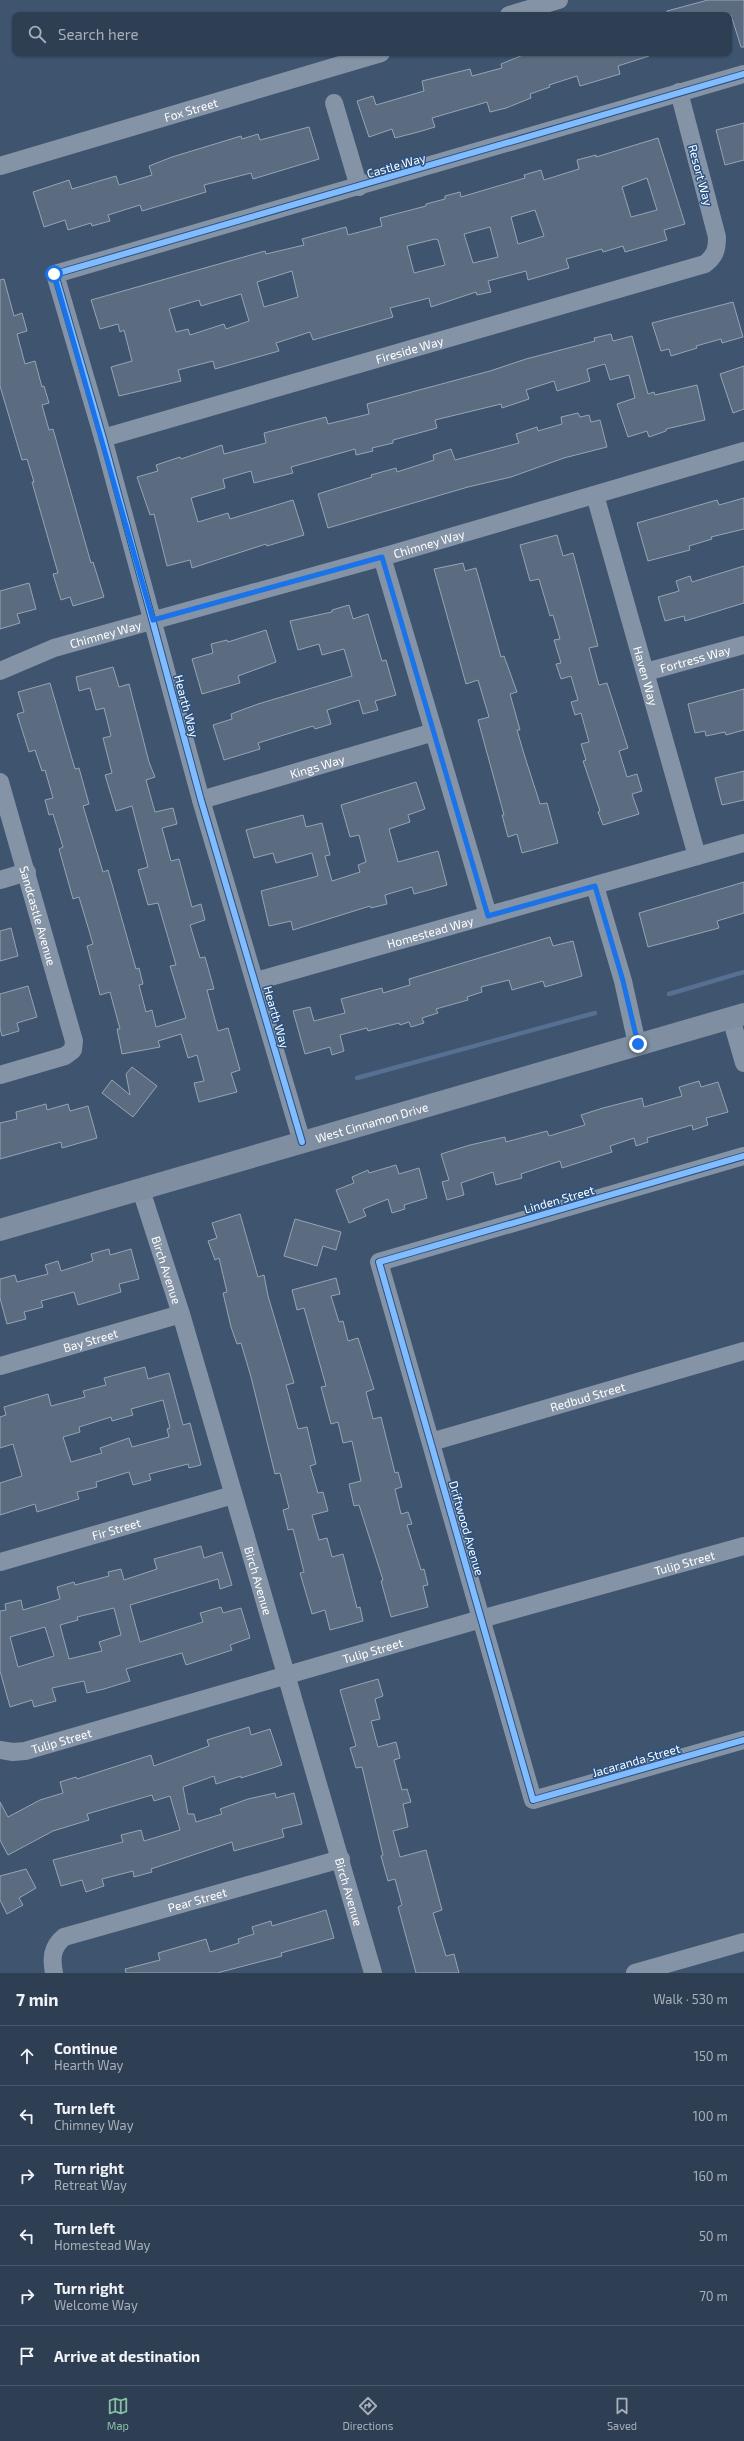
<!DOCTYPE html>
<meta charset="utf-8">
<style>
body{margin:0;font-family:"Exo 2",sans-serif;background:#36465a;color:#f1f3f6}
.stop{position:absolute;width:12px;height:12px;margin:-9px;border:3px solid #1a73e8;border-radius:50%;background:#fff}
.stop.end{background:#1a73e8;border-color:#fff;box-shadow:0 1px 4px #0008}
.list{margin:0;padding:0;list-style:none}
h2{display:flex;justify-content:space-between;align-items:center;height:52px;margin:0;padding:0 16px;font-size:17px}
h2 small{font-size:13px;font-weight:400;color:#a7afb8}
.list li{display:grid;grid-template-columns:26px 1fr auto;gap:12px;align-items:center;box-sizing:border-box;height:60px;padding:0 16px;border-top:1px solid #49586a}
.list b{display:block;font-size:15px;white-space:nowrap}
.list p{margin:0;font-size:13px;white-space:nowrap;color:#a7afb8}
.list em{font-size:13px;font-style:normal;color:#a7afb8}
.icon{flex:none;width:22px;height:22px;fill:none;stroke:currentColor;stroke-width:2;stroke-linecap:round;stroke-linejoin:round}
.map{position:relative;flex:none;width:744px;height:1973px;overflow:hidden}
.search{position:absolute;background:#2e3f53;box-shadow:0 1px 3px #0004;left:12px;right:12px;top:12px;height:44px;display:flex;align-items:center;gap:10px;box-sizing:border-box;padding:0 14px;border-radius:8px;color:#a7afb8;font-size:15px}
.sheet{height:412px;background:#2e3f53}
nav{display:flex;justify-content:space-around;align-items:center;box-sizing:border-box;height:56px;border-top:1px solid #49586a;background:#2e3f53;font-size:11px;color:#a7afb8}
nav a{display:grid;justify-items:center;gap:2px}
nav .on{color:#8abfa5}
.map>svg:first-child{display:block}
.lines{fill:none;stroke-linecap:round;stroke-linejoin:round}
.stream{stroke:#557092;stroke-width:4.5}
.building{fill:#5b6c81;stroke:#97a4b3;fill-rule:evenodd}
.street{stroke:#8493a5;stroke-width:18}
.secondary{stroke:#7f8ea1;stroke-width:22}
.cycleway-casing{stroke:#2a5283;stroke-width:8}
.cycleway{stroke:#80bcff;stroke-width:6}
.route{stroke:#1a73e8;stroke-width:5}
.labels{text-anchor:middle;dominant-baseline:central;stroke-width:3;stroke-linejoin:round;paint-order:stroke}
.street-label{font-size:12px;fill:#fff;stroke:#2a5283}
</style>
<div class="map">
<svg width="744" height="1973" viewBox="0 0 744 1973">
<rect width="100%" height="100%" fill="#3e546f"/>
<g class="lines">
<path class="stream" d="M669,994L744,972
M357,1078L595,1013"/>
</g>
<path class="building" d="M708,0H744V47H741L731,15H668L667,11Z
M528,53H649V56L618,66L620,74L580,86L577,76L549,85L550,87L530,94L531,98L506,108L490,112L487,102L432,118L435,127L418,132L395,138L392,129L369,137L357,101L373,96L376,105L424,91L422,81L470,69L472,76L502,68L501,64Z
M744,123V160L725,165L716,130Z
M309,127L319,159L253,179L251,173L204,185L206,192L142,211L140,205L108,215L110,221L92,226L91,223L68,230L65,220L44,227L33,192L69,180L72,189L116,176L119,185L152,175L149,166L172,157L241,136L242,139L258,134L260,140Z
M658,138L685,224L664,230L667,240L625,252L623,246L603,252L602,249L566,259L569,268L528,280L526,271L488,281L491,292L477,295L476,292L431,307L429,298L390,308L393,317L313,340L310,332L276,343L279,351L215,369L213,361L178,370L181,381L119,396L111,367L132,361L124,330L120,332L118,324L100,329L91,300L265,251L266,254L304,245L302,239L346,227L348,235L382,226L380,218L426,206V204L445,199V196L460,192L461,197L525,178L524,175L541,170L544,180L579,169L577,160L596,155V157ZM647,178L657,210L631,217L622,187ZM535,210L544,236L518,244L511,217ZM490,227L498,257L473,263L464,234ZM435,239L438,240L445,265L414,273L407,246ZM292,271L298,297L264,307L257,282ZM241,294L249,321L226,329L224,324L190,335L188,329L176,332L169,309L199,300L201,306Z
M4,279L14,316L22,313L27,331L17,334L25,364L35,361L42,387L44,386L49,403L42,405L49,430L53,429L91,563L93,562L104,597L73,606L70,597L61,600L53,574L58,573L32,482H34L27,459L22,460L0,386V280Z
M733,302L743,337L722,343L721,339L696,346L697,348L671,356L669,349L661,351L652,323Z
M611,334L613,341L632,336L648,394L654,392L655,395L697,385L705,420L666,429V431L649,437L647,431L628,437L617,404L635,398L629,375L610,380L605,364L587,369L590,381L557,391L554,381L526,390L529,399L502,408L501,404L435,420L437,428L393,440V443L372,448L373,451L356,455L355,449L291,467L293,473L254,483L251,471L223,479L225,488L191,498L198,522L228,513L230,519L293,500L304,535L267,546L266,544L192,568L190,560L167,566L154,514L150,515L137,477L158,471L156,465L180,457L181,459L222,445L224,454L266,443L264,433L326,417L328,424L369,414L367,404L490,371L526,359L595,341L594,338Z
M744,366V409L733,413L720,374Z
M578,413L580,417L589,415L591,422L600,420L607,447L564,458L511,477L468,487L328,528L318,494L372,477L371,475L396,468L397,472L434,460L433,455L451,449L455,460L519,443L516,434L537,427L538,431L562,424L561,417Z
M744,498V529L711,537L712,539L689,546L690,550L648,561L637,523L717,500L719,505Z
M557,535L563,556L573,553L598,646L589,648L599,685L607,683L628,748L619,751L627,777L637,774L642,791L632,794L639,814L603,825L598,812L600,811L583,761L586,760L581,744L589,742L581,713L575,715L571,702L578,700L571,676L561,679L556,664L561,663L554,640L560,639L553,615L550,616L539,579L530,581L520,545Z
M463,563L465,571L476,568L501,657L504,656L517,692L510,694L520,730H517L524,754L540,804L547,803L558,843L522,853L517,834L508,837L502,815H504L478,720L489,717L478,680L466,684L434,569Z
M744,566V603L685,621L684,616L665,621L658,597L679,591L676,581L690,576L692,582Z
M29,583L36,609L17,614L20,623L0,629V591Z
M349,605L353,619L368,614L382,661L386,660L396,695L375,701L378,710L363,714L359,700L327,710L331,724L315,729L313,726L258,743L260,749L224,760L213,725L232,719L231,714L258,704L352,676L344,649L322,655L319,644L298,650L290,621L332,612V610Z
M266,630L276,662L238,676L240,683L202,694L192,659L213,653L211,644L227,640L228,642Z
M113,667L119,687L129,684L149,762L155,777L146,780L155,812L173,808L177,824L162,828L171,861L179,859L192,907L201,904L205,920L190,925L200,958L205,957L214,989L207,990L218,1031L228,1028L240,1070L231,1073L237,1092L199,1102L194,1083L204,1081L197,1055L188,1058L181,1034L158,1041L160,1047L122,1054L117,1029H120L110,992L100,995L87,946L93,944L79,897L73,899L59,849L63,847L53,814L49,815L45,800L53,798L45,770L42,771L35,750L29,752L17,714L24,712L18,692L50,683L75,769L79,768L89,804L83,806L103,872L108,870L136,969L139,968L143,984L139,985L146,1012L152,1010L156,1027L186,1018L170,966L176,965L158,903L148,905L138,870L148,867L132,806L116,811L105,775L112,773L103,738L111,736L104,708L96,710L90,688L79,691L76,677Z
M744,689V730L726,735L725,732L706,736L705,731L695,733L688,704Z
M744,771V800L722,805L715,778Z
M416,782L425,809L408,815L410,822L389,829L398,862L438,851L447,885L414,894L412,887L385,895L387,904L371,908L370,906L293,930L291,921L269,926L261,891L318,876L312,853L276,863L273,853L254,858L246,830L303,815L306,827L322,823L330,855L325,856L332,881L360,872L358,865L366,862L359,835L350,837L341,805Z
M744,882V913L717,921L719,928L648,947L639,913Z
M11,928L18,956L0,961V931Z
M550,937L553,946L573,941L582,976L545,987L543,981L512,990L509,980L481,987L482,992L467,997L468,1000L436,1009L438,1013L422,1018L424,1023L411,1027L409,1022L400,1025L399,1023L368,1031L367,1028L340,1035L344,1051L332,1055L330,1047L305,1054L293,1011L310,1007L314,1021L345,1013L341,999L382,988L383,993L410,985L409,979Z
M28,986L37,1017L17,1023L19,1031L2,1036L0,1028V994Z
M132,1067L157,1086L133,1117L102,1093L112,1080L130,1095L126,1074Z
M699,1081L701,1087L718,1082L728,1112L706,1118L708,1125L693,1130L692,1125L647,1138L648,1142L636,1146L634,1138L610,1146L612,1152L562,1168L560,1161L521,1174L522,1178L496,1185L493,1172L461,1183L464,1195L447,1200L442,1182L449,1180L441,1154L470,1145L505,1137L506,1142L547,1131L549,1136L585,1125L581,1115L603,1108L642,1098L644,1107L682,1096L679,1087Z
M46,1104L47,1110L68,1104L70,1111L88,1106L97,1138L62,1148L61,1142L0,1159V1123L17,1119L16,1112Z
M396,1165L399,1174L419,1168L427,1198L404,1205L405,1209L392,1213L388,1199L363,1209L366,1216L349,1223L336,1190L354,1183L352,1177L368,1170L369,1173Z
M240,1214L258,1277L264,1275L268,1296L294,1383L286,1385L298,1429L307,1427L316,1464L310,1466L318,1493L323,1492L328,1511L312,1515L319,1540L327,1538L332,1557L343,1554L357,1608L360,1607L363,1621L330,1630L325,1610L312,1614L300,1573L304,1572L293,1529L288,1530L283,1510L289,1508L280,1473L275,1474L251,1377L241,1343L237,1344L231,1327L223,1293L227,1292L219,1258L215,1260L208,1241L217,1238L212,1223Z
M295,1219L341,1232L336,1250L323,1246L317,1266L284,1256Z
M109,1249L110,1255L131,1249L139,1279L119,1284L121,1292L78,1305L74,1292L41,1301L43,1307L24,1312L26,1319L7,1324L0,1298V1279L15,1275L17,1282L48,1274L45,1265L58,1261L61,1271L93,1261L91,1254Z
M336,1278L340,1294L331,1296L339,1322L343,1321L348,1341L358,1338L374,1389L366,1392L373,1419L381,1417L395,1473L398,1472L402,1487L395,1489L401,1514L408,1512L412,1524L407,1525L421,1570L424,1569L428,1585L423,1586L428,1607L391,1617L381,1581L383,1580L359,1505L354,1506L349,1484L361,1481L352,1441L343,1443L338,1422L331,1424L321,1387L326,1386L304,1308L297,1310L292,1290Z
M145,1367L148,1379L169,1373L183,1425L190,1423L201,1465L189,1468L188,1464L149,1474L151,1480L133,1485L129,1472L96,1482L97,1487L77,1492L79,1499L37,1512L35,1504L0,1515V1483L22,1476L13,1444L0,1448V1417L6,1415L4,1407L48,1394L51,1406L85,1397L83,1391L106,1385L104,1378ZM163,1400L170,1428L167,1429L169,1437L132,1447L129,1438L100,1448L102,1453L71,1462L63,1437L80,1432L79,1427L111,1417L112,1421L133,1415L131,1409Z
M201,1546L204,1558L222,1552L232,1585L220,1589L218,1579L130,1605L140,1642L203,1622L200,1613L221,1607L223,1613L241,1608L250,1638L230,1645L232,1650L186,1665L182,1653L126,1669L130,1681L104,1689L87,1693L84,1681L52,1688L56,1701L34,1707L32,1700L10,1707L0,1671V1611L6,1610L5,1604L21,1600L23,1610L60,1599L57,1587L74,1582L75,1585L109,1576L108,1572L121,1569L124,1580L157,1569L154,1559ZM114,1608L121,1635L99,1642L102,1651L69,1659L60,1625L78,1620L77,1617ZM45,1627L54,1656L18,1667L10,1637Z
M378,1679L383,1696L375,1699L380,1719L371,1721L378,1747L396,1742L400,1758L394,1760L402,1790L407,1789L411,1802L403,1804L408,1827L393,1831L400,1857L426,1850L442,1910L433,1913L446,1956L454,1954L459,1973H416L398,1907L402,1905L395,1879L388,1881L381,1856L383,1855L362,1767L356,1768L350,1748L356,1746L340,1690Z
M249,1727L251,1735L270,1729L282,1765L241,1778V1776L216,1784L214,1776L183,1787L188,1814H194L196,1822L222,1814L220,1809L248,1799L275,1793L276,1798L294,1793L302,1824L282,1829L284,1837L234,1851L232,1842L151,1869L152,1872L134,1877L133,1871L102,1879L104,1886L86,1892L82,1880L61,1886L53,1860L123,1842L121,1835L141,1830L144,1841L180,1830L170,1796L154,1801L152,1795L87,1814L89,1820L53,1831L8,1855L0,1840V1802L8,1817L40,1800L63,1793L60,1782L76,1777L77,1779L151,1755L154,1766L209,1746L207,1740Z
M26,1869L36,1888L19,1898L23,1905L7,1914L0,1900V1876Z
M326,1910L334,1938L281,1953L282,1956L217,1973H126L125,1969L160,1960L158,1953L206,1939L210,1952L239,1943L238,1939L254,1934L252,1927L271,1921L272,1926Z"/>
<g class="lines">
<g class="street">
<path d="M509,15L559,0"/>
<path d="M334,103L359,187"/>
<path id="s1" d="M0,166L381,53"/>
<path id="s2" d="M103,438L705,264C715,256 717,250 717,237L679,92"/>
<path id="s3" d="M595,495L697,856"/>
<path d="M382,557L488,915"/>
<path id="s4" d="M0,671L54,648L382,557L744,451"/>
<path id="s5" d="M646,672L744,645"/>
<path id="s6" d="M0,782L74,1041L73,1050L65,1056L0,1075"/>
<path id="s7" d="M201,800L434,732"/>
<path d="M0,880L27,872"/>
<path d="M595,886L623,981L637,1044"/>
<path id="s8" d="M256,981L744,843"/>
<path d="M731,1018L744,1063"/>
<path d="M302,1142L201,800L103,438L55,274L744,74"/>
<path d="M744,1156L379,1262L533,1800L744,1740"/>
<path id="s9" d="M141,1190L181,1314L373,1973"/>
<path id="s10" d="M0,1366L181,1314"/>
<path id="s11" d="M431,1442L744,1351"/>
<path id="s12" d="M0,1562L233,1495"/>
<path id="s13" d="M0,1750L13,1752L25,1751L481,1619L744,1546"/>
<path id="s14" d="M54,1973C51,1958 52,1947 64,1937L341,1859"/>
<path d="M635,1973L744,1942"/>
</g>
<path class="secondary" id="s15" d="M0,1230L744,1014"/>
<g class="cycleway-casing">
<path id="cycleway" d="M302,1142L201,800L103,438L55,274L744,74
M744,1156L379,1262L533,1800L744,1740"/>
</g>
<use href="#cycleway" class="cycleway"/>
</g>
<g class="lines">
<path class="route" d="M54,274L153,620L382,557L488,916L595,886L623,981L638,1044"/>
</g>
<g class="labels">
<g class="street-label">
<text stroke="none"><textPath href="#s1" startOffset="199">Fox Street</textPath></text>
<text transform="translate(396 165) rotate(-16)">Castle Way</text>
<text transform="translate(701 175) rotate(75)">Resort Way</text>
<text stroke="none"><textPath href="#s2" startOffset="319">Fireside Way</textPath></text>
<text stroke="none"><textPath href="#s4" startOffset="448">Chimney Way</textPath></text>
<text stroke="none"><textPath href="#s4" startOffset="112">Chimney Way</textPath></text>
<text stroke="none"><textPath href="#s5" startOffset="51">Fortress Way</textPath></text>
<text stroke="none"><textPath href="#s3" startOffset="188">Haven Way</textPath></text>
<text transform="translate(187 706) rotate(75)">Hearth Way</text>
<text stroke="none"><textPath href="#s7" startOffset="121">Kings Way</textPath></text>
<text stroke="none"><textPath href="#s6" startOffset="139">Sandcastle Avenue</textPath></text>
<text stroke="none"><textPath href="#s8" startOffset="181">Homestead Way</textPath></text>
<text transform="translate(277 1017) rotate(74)">Hearth Way</text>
<text stroke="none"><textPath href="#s15" startOffset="387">West Cinnamon Drive</textPath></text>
<text transform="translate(559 1199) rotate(-16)">Linden Street</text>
<text stroke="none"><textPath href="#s9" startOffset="84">Birch Avenue</textPath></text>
<text stroke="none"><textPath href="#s10" startOffset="94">Bay Street</textPath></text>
<text stroke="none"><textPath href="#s11" startOffset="163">Redbud Street</textPath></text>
<text transform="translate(467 1528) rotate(74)">Driftwood Avenue</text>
<text stroke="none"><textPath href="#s12" startOffset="121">Fir Street</textPath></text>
<text stroke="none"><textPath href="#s13" startOffset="711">Tulip Street</textPath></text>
<text stroke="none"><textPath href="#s9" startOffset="408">Birch Avenue</textPath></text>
<text stroke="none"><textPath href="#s13" startOffset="387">Tulip Street</textPath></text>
<text stroke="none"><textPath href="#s13" startOffset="63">Tulip Street</textPath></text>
<text transform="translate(636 1760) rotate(-16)">Jacaranda Street</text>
<text stroke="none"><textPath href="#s9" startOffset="732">Birch Avenue</textPath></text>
<text stroke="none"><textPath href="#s14" startOffset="178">Pear Street</textPath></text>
</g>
</g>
</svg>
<div class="stop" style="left:54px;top:274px"></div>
<div class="stop end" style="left:638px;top:1044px"></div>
<div class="search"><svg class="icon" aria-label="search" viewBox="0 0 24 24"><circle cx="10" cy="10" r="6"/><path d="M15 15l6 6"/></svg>Search here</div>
</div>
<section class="sheet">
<h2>7 min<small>Walk · 530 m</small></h2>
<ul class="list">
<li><svg class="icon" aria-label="ahead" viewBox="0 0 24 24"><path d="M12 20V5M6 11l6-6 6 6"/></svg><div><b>Continue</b><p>Hearth Way</p></div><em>150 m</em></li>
<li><svg class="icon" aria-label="left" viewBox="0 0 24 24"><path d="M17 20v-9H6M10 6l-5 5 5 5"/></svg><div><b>Turn left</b><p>Chimney Way</p></div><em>100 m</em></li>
<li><svg class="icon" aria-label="right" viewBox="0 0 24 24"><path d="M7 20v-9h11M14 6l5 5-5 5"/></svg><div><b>Turn right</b><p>Retreat Way</p></div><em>160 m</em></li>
<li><svg class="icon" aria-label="left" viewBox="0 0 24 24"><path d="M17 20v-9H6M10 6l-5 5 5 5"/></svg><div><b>Turn left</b><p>Homestead Way</p></div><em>50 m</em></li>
<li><svg class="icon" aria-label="right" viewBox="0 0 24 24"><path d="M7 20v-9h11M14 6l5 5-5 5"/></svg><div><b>Turn right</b><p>Welcome Way</p></div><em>70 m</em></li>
<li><svg class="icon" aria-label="arrive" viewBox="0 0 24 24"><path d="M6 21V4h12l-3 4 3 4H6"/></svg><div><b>Arrive at destination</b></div></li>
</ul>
</section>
<nav>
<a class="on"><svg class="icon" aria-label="map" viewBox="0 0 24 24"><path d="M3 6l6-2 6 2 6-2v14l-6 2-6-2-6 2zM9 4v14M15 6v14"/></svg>Map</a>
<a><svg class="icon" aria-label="directions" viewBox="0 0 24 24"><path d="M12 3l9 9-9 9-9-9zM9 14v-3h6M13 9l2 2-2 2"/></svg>Directions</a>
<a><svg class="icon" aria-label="saved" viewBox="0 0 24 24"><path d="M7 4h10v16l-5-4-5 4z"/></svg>Saved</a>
</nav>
